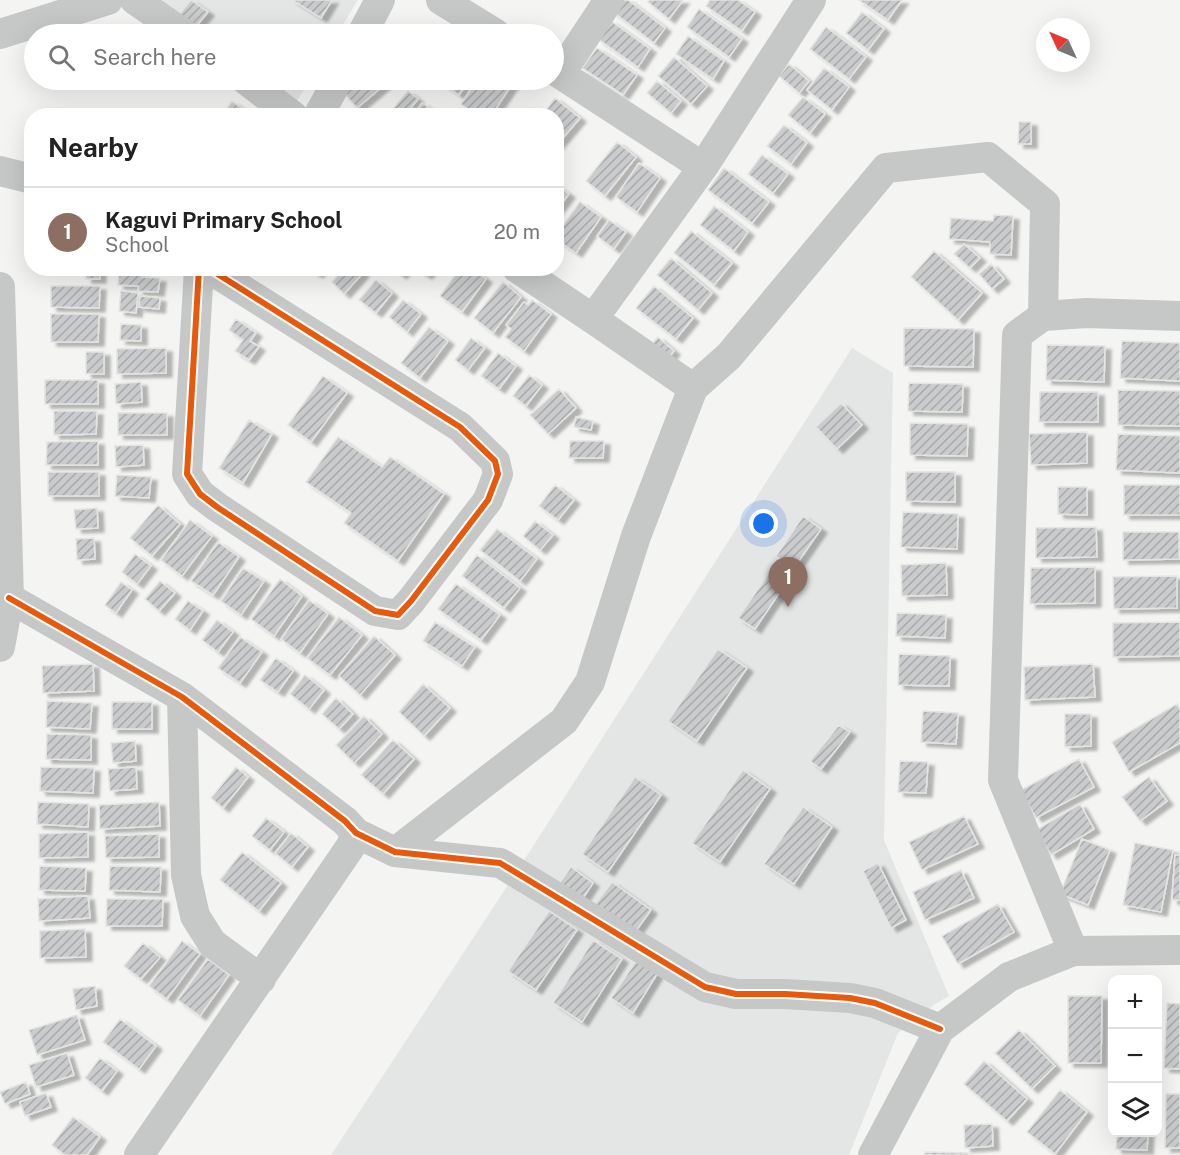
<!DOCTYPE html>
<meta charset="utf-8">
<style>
body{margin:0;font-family:"Public Sans",sans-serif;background:#f6f6f6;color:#222}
.controls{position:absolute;right:18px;bottom:18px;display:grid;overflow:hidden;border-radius:12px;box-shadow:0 6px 24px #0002}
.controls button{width:54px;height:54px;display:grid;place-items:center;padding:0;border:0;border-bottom:2px solid #e0e0e0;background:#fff;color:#222;font:30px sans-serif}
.compass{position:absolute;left:1036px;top:18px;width:54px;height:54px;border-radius:50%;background:#fff;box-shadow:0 6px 24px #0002;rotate:314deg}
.you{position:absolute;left:764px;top:524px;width:21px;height:21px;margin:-15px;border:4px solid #fff;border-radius:50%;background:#1a73e8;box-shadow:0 0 0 9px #1a73e833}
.badge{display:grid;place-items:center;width:39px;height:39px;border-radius:50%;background:#585c5e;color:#fff;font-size:20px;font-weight:700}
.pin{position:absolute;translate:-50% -50px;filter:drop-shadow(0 2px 3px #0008)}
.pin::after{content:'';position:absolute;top:32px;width:21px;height:18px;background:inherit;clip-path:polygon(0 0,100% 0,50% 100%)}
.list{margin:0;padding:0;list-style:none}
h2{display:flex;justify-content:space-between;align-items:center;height:78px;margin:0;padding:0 24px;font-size:26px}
h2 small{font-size:20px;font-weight:400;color:#767676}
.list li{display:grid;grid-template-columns:39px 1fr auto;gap:18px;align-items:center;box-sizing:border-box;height:90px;padding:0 24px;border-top:2px solid #e0e0e0}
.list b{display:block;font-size:22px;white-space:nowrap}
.list p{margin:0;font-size:20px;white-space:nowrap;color:#767676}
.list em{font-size:20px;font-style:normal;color:#767676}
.icon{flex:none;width:33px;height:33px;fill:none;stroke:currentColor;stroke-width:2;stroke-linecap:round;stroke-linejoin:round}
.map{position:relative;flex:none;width:1180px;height:1155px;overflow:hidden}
.search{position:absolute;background:#fff;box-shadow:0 6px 24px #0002;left:24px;top:24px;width:540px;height:66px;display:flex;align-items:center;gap:15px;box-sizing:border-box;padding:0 21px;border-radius:33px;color:#767676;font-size:22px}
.panel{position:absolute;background:#fff;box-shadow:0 6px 24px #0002;left:24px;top:108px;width:540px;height:168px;border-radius:24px}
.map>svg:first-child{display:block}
.built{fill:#e4e5e5}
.building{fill:url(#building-hatch);stroke:#e4e4e2;stroke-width:1.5;filter:url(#shadow)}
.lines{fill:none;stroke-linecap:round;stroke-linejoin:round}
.minor{stroke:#c6c8c8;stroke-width:30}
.cycleway-casing{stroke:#fff;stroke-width:10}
.cycleway{stroke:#e8590c;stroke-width:6}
</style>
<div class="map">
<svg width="1180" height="1155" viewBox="0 0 1180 1155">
<defs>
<pattern id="building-hatch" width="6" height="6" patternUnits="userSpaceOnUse" patternTransform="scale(1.5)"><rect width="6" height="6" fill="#cacbcc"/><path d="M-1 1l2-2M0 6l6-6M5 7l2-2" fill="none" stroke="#a8a9ab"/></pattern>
<filter id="shadow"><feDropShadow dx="6" dy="4" stdDeviation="1.5" flood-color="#0004"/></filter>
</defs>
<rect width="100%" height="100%" fill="#f4f4f3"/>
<path class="built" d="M163,0H358L337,34H180L153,15Z
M242,80H310L289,114Z
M852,348L893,373L884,840L949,996L935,1004L898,1033L849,1155H331L521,865Z"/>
<path class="building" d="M191,0L208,12L194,29L178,16Z
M292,0H332L321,18Z
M620,0H628L665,28L654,43L612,11Z
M649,0H683L669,19L648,2Z
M710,0H738L755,12L742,31L706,6Z
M859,0H902L888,20Z
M699,9L742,39L729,57L687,27Z
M862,12L884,29L868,50L846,33Z
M611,21L650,49L638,67L598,39Z
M229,26L239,34H222Z
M826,27L866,57L849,79L810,49Z
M688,36L724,61L713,79L676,54Z
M597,48L637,75L623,95L582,68Z
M674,57L707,86L691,104L658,76Z
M789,64L809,81L799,93L779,76Z
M824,68L849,87L832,110L807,90Z
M357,80H390L357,108L343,92Z
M441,80H470L459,95L440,82Z
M477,80H515L491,116H478L461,104Z
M657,81L681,101L671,113L647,93Z
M408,91L418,99L404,116H399L392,110Z
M803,97L825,114L810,133L788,115Z
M555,98L580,118L556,146V116H542Z
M232,101L252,116H222Z
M422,103L441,116H413Z
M75,109L84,116H70Z
M1019,122H1031V144H1018Z
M784,125L807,143L791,164L767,146Z
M617,142L636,157L605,196L586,181Z
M762,155L788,174L773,193L748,174Z
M639,163L660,178L637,212L616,197Z
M724,168L769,202L752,223L708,190Z
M556,185L569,194L556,211Z
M580,202L601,217L576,253L556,239V235Z
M714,206L748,232L734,251L700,225Z
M994,215L1013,216L1011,255L990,254V242L949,239L951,218L993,221Z
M609,220L626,232L614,249L597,236Z
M691,231L732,263L714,285L674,253Z
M964,244L980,258L970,268L954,254Z
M934,251L982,293L958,320L911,277Z
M671,258L712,293L698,310L657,275Z
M991,264L1004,279L992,289L979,274Z
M86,268H100V279H86Z
M119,268H142V277L160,278L158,292L138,291V286L118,285Z
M309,268H321L317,274Z
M344,268H358L363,273L344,294L332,282Z
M392,268H405L401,275Z
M416,268H432L426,275Z
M460,268H472L486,279L462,312L440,296Z
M376,280L392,293L376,313L359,300Z
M503,282L521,297L493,333L474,318Z
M51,286H100L99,308L51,307Z
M654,286L693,318L676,339L636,308Z
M121,291L138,293L136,313L119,311Z
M140,296L160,298L159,309L139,307Z
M403,300L421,314L407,332L389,317Z
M532,300L551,314L524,351L505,337L511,329L506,325L524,302L528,305Z
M51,314H99L98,342H51Z
M236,319L256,333L250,341L259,347L249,360L235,351L243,340L229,330Z
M121,324L141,325V341L120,340Z
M429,327L448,341L420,378L401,363Z
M904,328L974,329L973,367L904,366Z
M658,337L674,351L662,365L646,351Z
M471,338L485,348L468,370L455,360Z
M1122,341L1180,343V381L1120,378Z
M1047,345L1105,346L1104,382L1046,380Z
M166,348V373L117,374V349Z
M86,352H104V374H86Z
M498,353L516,366L499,389L481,376Z
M529,375L542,385L526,406L513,396Z
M323,376L347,393L311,442L288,425Z
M45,380H98V404H45Z
M141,382L142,402L116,404L115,384Z
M909,383L963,384L962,412L908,411Z
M559,389L576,408L548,434L530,415Z
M1118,390L1180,391V426L1118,425Z
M1040,392H1098V422H1039Z
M841,403L862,425L837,449L816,427Z
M54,411H97L96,434L54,435Z
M118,413H167V435H118Z
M576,417L593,421L591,430L574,427Z
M249,420L272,434L243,483L219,468Z
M910,423L968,424L967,456L910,455Z
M1087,432V463L1031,465L1029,434Z
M1118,434L1180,436V473L1116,470Z
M338,437L382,467L390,457L444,494L398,561L344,523L351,513L306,482Z
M98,441V465H46L47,442Z
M570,441H604L603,458H569Z
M143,445L144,465L116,467L115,446Z
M48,472H99V496H48Z
M906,472H955V502L906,501Z
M117,475L151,477L149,498L115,496Z
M555,485L574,500L558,520L539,506Z
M1124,485H1180V515H1124Z
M1058,487H1087V515L1058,514Z
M158,505L180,524L152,556L130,538Z
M97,508L98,528L76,529L74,510Z
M903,512L958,514L957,549L901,547Z
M803,516L821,529L794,568L776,556Z
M190,520L212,536L182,576L161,560Z
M535,521L553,535L540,550L523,536Z
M1096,527L1097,557L1036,558V528Z
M497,529L537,559L520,581L480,550Z
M1123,532H1179V559L1123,560Z
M94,538L95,559L77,560L76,539Z
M218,542L239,557L213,595L191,581Z
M135,554L151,566L137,584L122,572Z
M477,555L520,588L504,608L462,576Z
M776,563L792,574L755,629L738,618Z
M946,563L947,595L902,596L901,565Z
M1095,567V603L1030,604L1031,568Z
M243,568L264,581L241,615L221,601Z
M1177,576V608L1114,609L1113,577Z
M280,579L302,596L274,636L251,619Z
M160,581L175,593L159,611L145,599Z
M121,582L132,590L116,613L105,605Z
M456,584L500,615L481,640L438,609Z
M309,600L328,614L300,653L281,639Z
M188,601L203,611L190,630L175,619Z
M897,613L946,615L945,638L896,636Z
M339,617L362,635L330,675L307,658Z
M217,620L233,632L218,652L202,640Z
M435,622L475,647L462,666L423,641Z
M1180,622V656L1113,657V623Z
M374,636L395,655L360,695L339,676Z
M240,637L262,652L240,683L218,668Z
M718,649L747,668L697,741L668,721Z
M899,654L950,656L949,686L898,685Z
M276,658L293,671L278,692L260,680Z
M93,664L94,691L43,693L42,666Z
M1093,664L1095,697L1025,700L1024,667Z
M305,675L324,690L309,709L290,694Z
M423,684L450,708L424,736L399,712Z
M336,698L353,714L339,729L322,714Z
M47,701L92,703L90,729L46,727Z
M112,702H152V729H112Z
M1177,704L1180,709V743L1129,772L1112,742Z
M923,711L958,713L956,744L921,742Z
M1065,714H1091V746L1065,747Z
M364,716L382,734L354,763L336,745Z
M839,725L850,732L821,769L810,761Z
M47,734L91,735V760L46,759Z
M393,740L414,759L383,794L361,775Z
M135,741L136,761L113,763L111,743Z
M1079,759L1094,787L1036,818L1021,790Z
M900,761L928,762L926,793L898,792Z
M41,767L94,768L93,793L40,791Z
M136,767L137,789L110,791L108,769Z
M236,767L248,777L223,808L211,798Z
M743,770L770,789L720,862L692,843Z
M635,777L661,795L608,872L582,854Z
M1149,777L1167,801L1140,821L1122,797Z
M38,802L89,804L88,827L37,824Z
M159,802L160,826L100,829L99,805Z
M1080,804L1094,829L1051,855L1036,830Z
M803,807L832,827L794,884L764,864Z
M964,816L978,844L922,870L909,842Z
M266,818L284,832L270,850L252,836Z
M88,832V857L39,858V834Z
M291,833L308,847L292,867L275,853Z
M159,834V857L106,858L105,836Z
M1082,839L1110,850L1088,905L1060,894Z
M1135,843L1173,850L1161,912L1123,905Z
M242,852L281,883L259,911L220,880Z
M1175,855H1180V900H1172Z
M878,863L906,920L891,928L863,871Z
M40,866L86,868L85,891L39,890Z
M110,866L161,867L160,892L109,890Z
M571,867L593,883L581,901L558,885Z
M961,870L974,898L925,920L913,892Z
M612,882L651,910L633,935L594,906Z
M88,896L90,918L39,921L38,899Z
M107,899H163L162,926H106Z
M998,904L1014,932L958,964L942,936Z
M549,911L577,930L536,990L508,971Z
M85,929L86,957L40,958V931Z
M593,940L622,959L582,1022L553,1003Z
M182,941L200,954L167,999L149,986Z
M143,943L160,957L141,979L124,966Z
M208,959L229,975L200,1016L178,1000Z
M636,961L657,974L633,1013L611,998Z
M95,986L97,1006L76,1010L73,989Z
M1068,996H1102L1101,1063H1068Z
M1167,1003L1180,1004V1069L1164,1068Z
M77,1015L85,1040L37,1055L29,1030Z
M120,1019L156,1046L139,1069L103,1042Z
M1019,1030L1055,1066L1032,1089L995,1053Z
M67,1053L74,1075L36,1087L29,1065Z
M100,1058L117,1071L102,1091L85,1078Z
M984,1061L1027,1099L1007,1121L964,1084Z
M26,1082L30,1094L5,1104L0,1092Z
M1060,1090L1087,1112L1055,1154L1027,1132Z
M46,1093L51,1107L25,1116L20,1102Z
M1166,1094H1180V1148H1165Z
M73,1117L100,1137L87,1155H65L52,1145Z
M992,1124L993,1146L965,1148L964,1125Z
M1117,1132H1148L1147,1150L1116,1149Z
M925,1152L968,1153V1155H925Z"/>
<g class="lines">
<path class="minor" d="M135,0L184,34
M441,0L496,34
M0,34L108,0
M362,34L380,0
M554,70L703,167
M560,74L609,0
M246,80L293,116
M318,116L338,80
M0,171L32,179
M199,268L187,474L200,494L217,507L375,611L398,615L411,601L488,500L498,474L495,461L460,427L208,268
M517,268L593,319L703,167L811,0
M0,287L9,598L0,647
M593,319L693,388L729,356L886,168L988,157L1045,204L1043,316
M9,598L182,697L345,821L356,833L395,852L500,863L705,987L736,994H785L850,998L875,1003L940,1029
M182,697L186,875L195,916L212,943L261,979
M395,852L564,721L590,682L636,536L693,388
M1073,951L1003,780L1017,335L1043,316L1086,313L1180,316
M139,1155L351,846L356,833
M873,1155L940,1029L1009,977L1073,951L1180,950"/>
<g class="cycleway-casing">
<path id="cycleway" d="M199,268L187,474L200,494L217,507L375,611L398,615L411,601L488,500L498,474L495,461L460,427L208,268
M9,598L182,697L345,821L356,833L395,852L500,863L705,987L736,994H785L850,998L875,1003L940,1029"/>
</g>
<use href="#cycleway" class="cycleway"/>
</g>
</svg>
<div class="controls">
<button>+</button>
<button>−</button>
<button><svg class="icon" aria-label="layers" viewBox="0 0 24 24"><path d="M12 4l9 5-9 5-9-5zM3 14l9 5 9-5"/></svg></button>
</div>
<svg class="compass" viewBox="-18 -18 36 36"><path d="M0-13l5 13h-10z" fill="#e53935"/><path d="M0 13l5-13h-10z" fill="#767676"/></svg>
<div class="you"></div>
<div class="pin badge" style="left:788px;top:607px;background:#8d6e63">1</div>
<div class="search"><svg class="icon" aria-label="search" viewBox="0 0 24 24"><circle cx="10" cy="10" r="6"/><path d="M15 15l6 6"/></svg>Search here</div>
<section class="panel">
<h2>Nearby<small></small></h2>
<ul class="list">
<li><span class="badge" style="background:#8d6e63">1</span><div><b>Kaguvi Primary School</b><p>School</p></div><em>20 m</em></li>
</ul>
</section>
</div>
